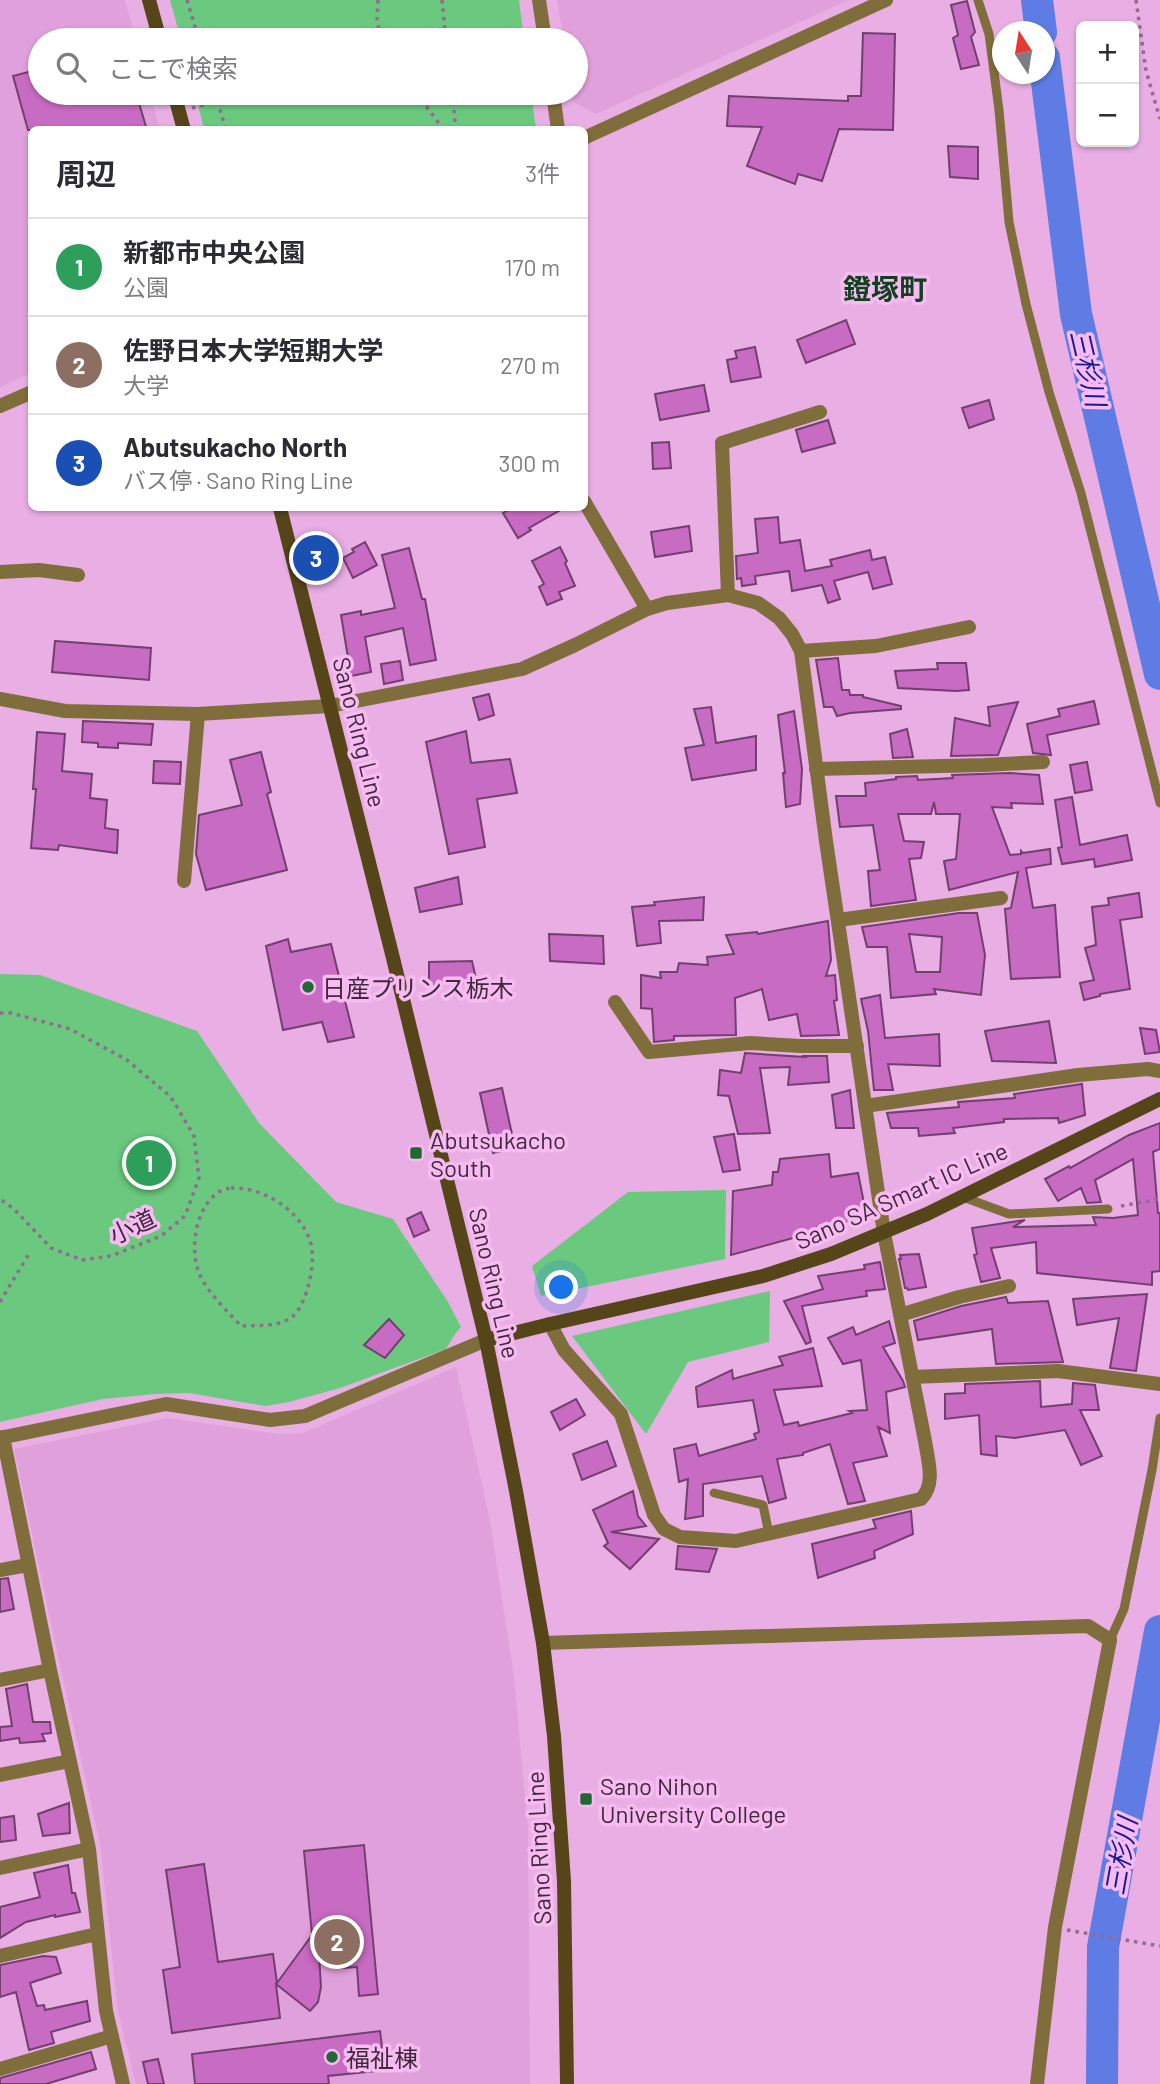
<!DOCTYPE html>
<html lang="ja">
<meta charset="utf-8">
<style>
body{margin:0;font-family:Barlow,"Noto Sans JP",sans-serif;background:#f7f7f7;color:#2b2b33}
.controls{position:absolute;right:21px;top:21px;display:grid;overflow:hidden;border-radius:10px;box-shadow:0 2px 5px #0004}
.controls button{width:63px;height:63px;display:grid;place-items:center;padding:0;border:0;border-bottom:2px solid #e1e1e2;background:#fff;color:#2b2b33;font:35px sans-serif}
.compass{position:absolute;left:992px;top:21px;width:63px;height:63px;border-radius:50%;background:#fff;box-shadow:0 2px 5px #0004;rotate:348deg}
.you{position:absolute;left:562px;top:1288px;width:24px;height:24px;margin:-18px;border:5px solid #fff;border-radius:50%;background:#1a73e8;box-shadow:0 0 0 10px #1a73e833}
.badge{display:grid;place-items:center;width:46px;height:46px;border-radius:50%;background:#206834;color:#fff;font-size:23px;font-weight:700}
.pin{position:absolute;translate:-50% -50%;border:4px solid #fff;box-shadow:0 2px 7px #0006}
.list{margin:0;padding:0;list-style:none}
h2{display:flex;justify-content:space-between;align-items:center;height:91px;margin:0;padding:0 28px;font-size:30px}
h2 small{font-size:23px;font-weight:400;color:#7c7c81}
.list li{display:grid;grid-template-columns:46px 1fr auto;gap:21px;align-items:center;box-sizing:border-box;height:98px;padding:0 28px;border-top:2px solid #e1e1e2}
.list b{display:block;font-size:26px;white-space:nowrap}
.list p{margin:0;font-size:23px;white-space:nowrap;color:#7c7c81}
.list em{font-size:23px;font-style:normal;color:#7c7c81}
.icon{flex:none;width:38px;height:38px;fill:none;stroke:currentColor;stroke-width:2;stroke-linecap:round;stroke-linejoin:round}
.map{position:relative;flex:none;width:1160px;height:2084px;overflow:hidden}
.search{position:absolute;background:#fff;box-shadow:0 2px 5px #0004;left:28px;top:28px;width:560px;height:77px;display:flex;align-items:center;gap:18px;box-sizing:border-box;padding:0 24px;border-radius:38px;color:#7c7c81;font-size:26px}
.panel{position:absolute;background:#fff;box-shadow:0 2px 5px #0004;left:28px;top:126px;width:560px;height:385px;border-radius:10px}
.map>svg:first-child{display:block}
.built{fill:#e0a0db}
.green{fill:#6ac97f}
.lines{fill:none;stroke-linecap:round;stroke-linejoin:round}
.river{stroke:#5e7ce4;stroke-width:32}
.building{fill:#c86bc2;stroke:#723f6f;stroke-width:2;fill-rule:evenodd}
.path{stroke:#936a90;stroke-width:3.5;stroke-dasharray:3.5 5;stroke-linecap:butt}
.service{stroke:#7f6d3b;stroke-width:9}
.minor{stroke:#7f6d3b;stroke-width:14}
.tertiary{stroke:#7f6d3b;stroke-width:14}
.secondary{stroke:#554518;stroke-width:14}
.poi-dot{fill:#206834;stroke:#f7bbf1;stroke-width:2.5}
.labels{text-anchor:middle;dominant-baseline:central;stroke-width:7;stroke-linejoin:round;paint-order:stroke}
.street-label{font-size:24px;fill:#40283e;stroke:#f7bbf1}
.poi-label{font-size:24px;fill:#40283e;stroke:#f7bbf1;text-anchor:start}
.water-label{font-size:26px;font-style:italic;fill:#171894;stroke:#f7bbf1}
.quarter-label{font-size:28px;font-weight:bold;fill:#0f411e;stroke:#f7bbf1}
</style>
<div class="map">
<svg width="1160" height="2084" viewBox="0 0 1160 2084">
<rect width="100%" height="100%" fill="#e9aee4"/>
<path class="built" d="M0,0H125L136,40H40V93H150L160,129L32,130L31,373L0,387Z
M557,0H849L596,114L573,102L572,93H576V40H564Z
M456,1367L490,1521L514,1677L528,1828L530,2084H136L118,2012L100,1843L61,1670L14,1449L168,1418L279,1434L303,1433Z"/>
<path class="green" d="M170,0H519L524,40H181Z
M195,93H531L536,129H204Z
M0,974L40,975L197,1031L259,1123L336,1202L393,1219L448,1302L461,1327L455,1334L446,1349L340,1388L289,1402L265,1406L189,1393L155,1394L103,1399L0,1422Z
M726,1190L725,1259L541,1296L532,1266L628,1192Z
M770,1291L769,1342L688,1362L646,1434L572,1336Z"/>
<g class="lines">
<path class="river" d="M1037,0L1041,32
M1044,58L1076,314L1160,674
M1102,2084L1103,1947L1160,1631"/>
</g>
<path class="building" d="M967,1L975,32L971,37L979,65L961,69L953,38L958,35L951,5Z
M863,33L895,34L893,130L839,129L822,181L798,174L795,184L747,166L762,127L727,126L729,96L848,101V96H861Z
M40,69V93H136L147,130H28L13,76Z
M948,146L978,147V179L950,177Z
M846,320L855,344L806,363L797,340Z
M755,347L761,377L731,382L727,360L737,358L735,351Z
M704,385L709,411L660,420L655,394Z
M989,400L994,419L969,428L962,408Z
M828,420L835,443L802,452L796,430Z
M669,442L671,468L653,469L652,443Z
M512,508H564L529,528L531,530L518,538L503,513Z
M778,517L780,543L800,540L805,571L832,566L830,560L870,550L872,560L885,557L892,584L873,589L868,572L834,581L840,599L828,603L822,585L792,591L789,571L755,576L756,584L742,586L741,578L737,579L736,556L758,553L755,519Z
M689,526L692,551L655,557L651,532Z
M365,542L377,565L353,578L343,558L354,552L352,549Z
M560,547L567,561L565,563L575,586L559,592L562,599L547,605L539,587L544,584L532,561Z
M409,548L422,599H425L436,660L410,665L403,628L365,637L371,672L351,676L341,615L361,611V615L395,608L382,555Z
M55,641L151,648L149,680L52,672Z
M838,658L842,690H849L850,695H863V697L901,706V709L850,713L837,716L833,707H824L816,660Z
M400,661L403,680L384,684L381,664Z
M937,663H966L969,690L956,691L898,688L895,671L938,669Z
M489,694L494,715L479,720L473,698Z
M1094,701L1099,724L1047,735L1051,755L1033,753L1027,724L1060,716L1058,709Z
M1018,702L998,755L951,756L955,718L990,726L988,707Z
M711,707L716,743L756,736V770L692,780L685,748L704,745L694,709Z
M794,711L802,769L800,804L786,807L783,773H785L778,715Z
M83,721L153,724L151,745L118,743V748L98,747V743L82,742Z
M907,729L913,757L893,758L890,734Z
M466,731L471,763L510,759L517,793L477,799L485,847L449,854L426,742Z
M37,732L65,734L62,771L92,774L90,798L107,800L105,828L118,830L117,853L59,845L58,850L31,848L36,789H33Z
M261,752L271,792L267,794L287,870L206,890L196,854L199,815L242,805L230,760Z
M154,761L181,762L180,784L153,783Z
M1087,762L1092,790L1075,793L1070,765Z
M1010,773L1039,775L1043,804L1011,803L1012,808L992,807L1010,855L1021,854V851L1023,853L1050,849L1051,864L1026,868L1033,908L1055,905L1060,977L1011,979L1005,909L1011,908L1018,872L949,890L944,861L956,859L960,814H936L934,802L931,814H898L904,841L924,842L921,858L909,859L916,900L871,906L868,871L880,870L873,825L840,827L836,796H866L865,783L896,779V777L917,776L918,780L953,778L952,775Z
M1072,797L1080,845L1127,835L1132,860L1095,867L1094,859L1062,864L1058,848L1062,847L1055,800Z
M458,877L462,904L420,912L415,888Z
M1139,893L1142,917L1120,920L1130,989L1100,994V996L1084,1000L1080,983L1094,980L1085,948L1096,945L1092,907L1109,905L1108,898Z
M704,897L703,920L659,921L661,943L637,946L632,907L655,905L654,902Z
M959,913H977L985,955L981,995L934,989L936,994L891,998L887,947H867L862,927ZM909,934L942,937L940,972H916Z
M828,921L831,960L826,976L835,975L837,1000L834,1001L839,1035L801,1036L797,1014L769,1020L762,989L735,998L736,1035L674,1036V1040L654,1042L652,1009L641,1008V975L661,978L660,972H677L679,963L708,965L707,957L734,954L726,935L757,932L758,934Z
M549,934L603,936L604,964L550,961Z
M288,939L291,952L331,944L354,1037L328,1042L322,1022L283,1030L266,946Z
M472,961L477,983L429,985V962Z
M880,995L885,1038L939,1034L940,1066L888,1064L893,1090H874L868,1031L861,999Z
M1049,1021L1056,1063L992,1061L985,1031Z
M1140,1028L1156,1030L1160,1052L1145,1054Z
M745,1053L805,1057L804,1056H827L829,1082L788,1085L790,1067L760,1068L770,1133L738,1134L729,1096L718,1095L720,1070L741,1073Z
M1082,1084L1085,1115L1059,1123L1058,1118L1004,1119V1122L953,1128L955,1133L919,1136L918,1128H891L887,1113L959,1107L958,1102L1015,1098L1014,1094Z
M502,1088L515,1148L493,1153L480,1093Z
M850,1090L854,1128H836L832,1095Z
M1160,1123V1149L1153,1152L1158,1213H1160V1271L1152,1272V1285L1037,1273L1036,1242L991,1248L1000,1278L981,1282L974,1255L977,1254L972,1228L1025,1220L1013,1227L1096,1225L1093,1217L1113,1218L1138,1215L1133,1159L1095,1180L1101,1202L1087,1203L1081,1188L1058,1201L1045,1179L1069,1166L1070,1168L1129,1135Z
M734,1134L740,1170L723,1172L714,1137Z
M829,1154L831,1177L858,1173L867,1218L814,1228L815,1232L731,1255L733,1191L772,1185L773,1172H778L780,1159Z
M421,1212L429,1230L414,1237L407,1219Z
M919,1254L926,1287L908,1290L907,1288H905L899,1259H901L900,1255Z
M880,1262L885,1289L866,1291L867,1296L802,1306L811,1342L806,1344L784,1301L823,1289L818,1276L865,1269L864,1265Z
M1147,1294L1136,1371L1110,1368L1119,1318L1077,1325L1073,1299Z
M1006,1297L1008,1303L1048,1301L1063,1362L996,1364L992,1329L918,1340L914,1321L961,1306Z
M389,1319L404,1335L385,1358L364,1345Z
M889,1321L895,1343L883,1347L903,1381L905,1387L886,1392L890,1433L878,1427L887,1456L853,1463L865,1501L848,1504L830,1444L803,1453V1455L777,1459L786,1498L769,1503L762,1476L703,1484V1516L685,1519L688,1479L679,1482L674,1449L696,1444L699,1456L756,1439L754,1434L759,1432L753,1400L698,1407L696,1387L732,1370L733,1379L783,1365L779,1357L813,1348L822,1386L774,1390L784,1425L798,1422L799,1426L852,1413L849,1411L867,1410L861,1360L843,1364L828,1338L853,1327L856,1335Z
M1040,1381L1041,1407L1072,1404L1073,1383L1095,1385L1099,1410H1080L1102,1456L1081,1465L1065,1430L1015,1438L996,1436L997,1456L981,1454L979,1415L945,1419V1394L965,1393V1384Z
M576,1399L585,1415L560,1430L551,1412Z
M607,1441L616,1466L582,1480L573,1454Z
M633,1491L638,1516L646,1526L611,1532L659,1539L630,1569L604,1546L608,1543L593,1510Z
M911,1511L913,1534L874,1551L875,1558L818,1578L812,1544L876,1528L873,1520Z
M678,1546L717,1549L709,1572L676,1569Z
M8,1578L14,1609L0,1612V1579Z
M27,1684L33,1722H50L51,1733L42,1734L45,1741L20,1743L19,1738L0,1741V1727L12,1726L6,1689Z
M69,1803L70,1833L43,1836L38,1814Z
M14,1816L16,1840L0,1842V1818Z
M364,1845L378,1994L359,1996L357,1967L342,1968L319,1954L321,1987L318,2002L310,2011L276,1984L280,2018L172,2033L163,1970L180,1967L166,1870L204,1864L218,1962L273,1954L277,1983L312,1935L304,1851Z
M68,1865L72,1893H75L80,1912L55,1917V1915L26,1922L0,1938V1907L40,1897L34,1873Z
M43,1956L56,1957L61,1973L30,1983L37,2006L44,2005L45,2010L87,2001L90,2021L51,2032L54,2043L29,2050L16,1992L0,1997V1965Z
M380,2031L385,2070L328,2076L329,2084H195L192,2054Z
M91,2052L96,2069L46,2084H0V2078Z
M158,2059L164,2084H148L143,2062Z"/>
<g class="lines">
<path class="path" d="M187,0L199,40
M378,0L377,20L381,40
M442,0L446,40
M1136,0L1146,71L1160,119
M215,93L226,130
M416,93L444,130
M452,93L456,130
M192,108L217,101
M0,1013H11L70,1029L127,1060L171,1097L194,1136L199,1178L185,1216L161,1236L111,1256L82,1260L51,1248L13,1208L0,1199
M231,1188C262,1187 297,1208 309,1238C315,1253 312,1272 308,1287C305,1297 299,1314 289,1319C275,1327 256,1325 241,1326C228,1312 203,1288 198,1270C190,1246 196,1210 216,1194C220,1190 226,1189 231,1188Z
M1121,1206L1160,1199
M0,1302L30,1252
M1067,1930L1160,1946"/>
<path class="service" d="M978,0L989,34L999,110L1009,222L1026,304L1049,392L1081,493L1160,803
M963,1197L1009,1214L1108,1209
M714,1493L763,1505L769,1534
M1110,1640L1124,1609L1152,1470L1160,1418"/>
<path class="minor" d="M539,0L545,40
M553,93L558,130
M0,572L39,570L78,575
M728,595L722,443L820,412
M801,651L876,646L969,627
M816,769L984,765L1043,762
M184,881L198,714
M838,920L1001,898
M615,1002L649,1052L750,1043L800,1046H857
M865,1106L1078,1075L1148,1069L1160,1071
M900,1315L959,1297L1009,1286
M550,1324L564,1350L621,1414L654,1515L664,1529L680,1537L736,1541L921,1499C936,1484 928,1461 925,1441L884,1233
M912,1377L1058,1371L1160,1384
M3,1437L50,1670L89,1849L106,2011L123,2084
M0,1570L28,1565
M0,1680L50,1670
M0,1775L70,1761
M0,1868L89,1849
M0,1956L97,1934
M0,2069L112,2036
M1037,2084L1055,1927L1110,1640"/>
<path class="tertiary" d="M584,138L886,0
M0,406L32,392
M584,501L647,609
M0,699L65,711L198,714L330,706L522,669L575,645L647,609L667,603L728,595L758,603L779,618L792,634L801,651L826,841L884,1233
M0,1438L166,1404L270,1420L305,1416L486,1340
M543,1643L1088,1626L1110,1640"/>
<path class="secondary" d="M149,0L160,40
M174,93L184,130
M280,508L393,958L486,1340L516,1491L543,1643L554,1736L564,1881L567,2084
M486,1340L550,1324L763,1276L831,1254L927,1214L1160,1099"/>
</g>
<g class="poi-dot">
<circle cx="308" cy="987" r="7"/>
<rect x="409" y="1146" width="14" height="14" rx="3.5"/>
<rect x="579" y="1792" width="14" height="14" rx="3.5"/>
<circle cx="332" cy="2057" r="7"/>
</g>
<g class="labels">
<g class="street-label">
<text transform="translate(360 732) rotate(76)">Sano Ring Line</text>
<text transform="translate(901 1195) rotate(-24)">Sano SA Smart IC Line</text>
<text transform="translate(132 1226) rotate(-25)">小道</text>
<text transform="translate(495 1283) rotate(77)">Sano Ring Line</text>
<text transform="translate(538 1848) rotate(-93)">Sano Ring Line</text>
</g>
<g class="poi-label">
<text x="322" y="987">日産プリンス栃木</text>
<text x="430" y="1139">Abutsukacho<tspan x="430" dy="28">South</tspan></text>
<text x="600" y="1785">Sano Nihon<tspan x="600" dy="28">University College</tspan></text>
<text x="346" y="2057">福祉棟</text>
</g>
<g class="water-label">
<text transform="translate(1089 368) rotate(77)">三杉川</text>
<text transform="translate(1120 1856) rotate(-80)">三杉川</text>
</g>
<g class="quarter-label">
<text x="885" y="288">鐙塚町</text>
</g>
</g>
</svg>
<div class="controls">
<button>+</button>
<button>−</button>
</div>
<svg class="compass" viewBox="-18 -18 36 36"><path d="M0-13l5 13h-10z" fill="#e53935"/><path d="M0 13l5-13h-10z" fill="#7c7c81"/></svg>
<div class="you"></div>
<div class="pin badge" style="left:149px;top:1163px;background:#2e9e5b">1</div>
<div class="pin badge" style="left:337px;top:1942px;background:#8d6e63">2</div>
<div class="pin badge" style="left:316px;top:558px;background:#1a4fb4">3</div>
<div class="search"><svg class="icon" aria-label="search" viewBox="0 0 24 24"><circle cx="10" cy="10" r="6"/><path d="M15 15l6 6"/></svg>ここで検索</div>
<section class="panel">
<h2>周辺<small>3件</small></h2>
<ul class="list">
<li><span class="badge" style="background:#2e9e5b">1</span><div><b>新都市中央公園</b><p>公園</p></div><em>170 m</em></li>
<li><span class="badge" style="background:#8d6e63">2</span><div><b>佐野日本大学短期大学</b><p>大学</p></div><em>270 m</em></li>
<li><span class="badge" style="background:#1a4fb4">3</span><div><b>Abutsukacho North</b><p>バス停 · Sano Ring Line</p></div><em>300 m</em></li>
</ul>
</section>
</div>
